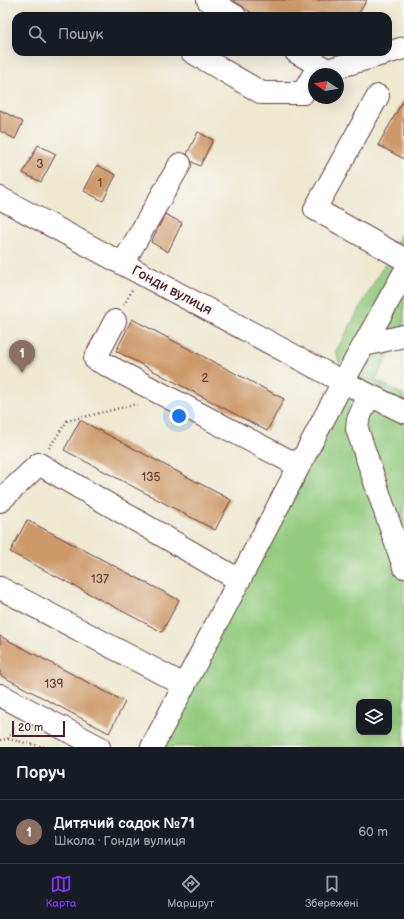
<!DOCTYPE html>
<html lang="uk">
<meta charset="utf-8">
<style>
body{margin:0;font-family:"Balsamiq Sans",sans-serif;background:#242831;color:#f1f3f6}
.controls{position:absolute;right:12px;bottom:12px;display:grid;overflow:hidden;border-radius:8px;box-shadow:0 4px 16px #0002}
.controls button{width:36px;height:36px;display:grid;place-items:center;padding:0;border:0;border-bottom:1px solid #363941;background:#171b24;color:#f1f3f6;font:20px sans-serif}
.compass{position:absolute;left:308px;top:68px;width:36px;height:36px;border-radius:50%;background:#171b24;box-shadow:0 4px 16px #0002;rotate:282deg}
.scale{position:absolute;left:12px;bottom:10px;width:53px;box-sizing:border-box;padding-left:4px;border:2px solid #4a1f2b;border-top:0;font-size:11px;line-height:14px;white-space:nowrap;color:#4a1f2b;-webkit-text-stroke:3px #f6f6f2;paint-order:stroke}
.you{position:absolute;left:179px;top:416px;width:14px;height:14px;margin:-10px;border:3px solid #fff;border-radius:50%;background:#1a73e8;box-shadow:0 0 0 6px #1a73e833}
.badge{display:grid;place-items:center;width:26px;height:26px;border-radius:50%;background:#7c3aed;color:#fff;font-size:13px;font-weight:700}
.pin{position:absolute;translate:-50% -33px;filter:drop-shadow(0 1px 2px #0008)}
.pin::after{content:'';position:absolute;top:21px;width:14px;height:12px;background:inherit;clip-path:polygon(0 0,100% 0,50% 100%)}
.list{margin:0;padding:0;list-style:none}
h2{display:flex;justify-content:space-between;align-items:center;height:52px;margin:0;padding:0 16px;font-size:17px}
h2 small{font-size:13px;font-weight:400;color:#9ea1a6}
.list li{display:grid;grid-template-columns:26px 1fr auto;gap:12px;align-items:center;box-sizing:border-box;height:64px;padding:0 16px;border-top:1px solid #363941}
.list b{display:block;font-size:15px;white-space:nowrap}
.list p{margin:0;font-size:13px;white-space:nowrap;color:#9ea1a6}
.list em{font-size:13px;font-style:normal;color:#9ea1a6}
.icon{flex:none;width:22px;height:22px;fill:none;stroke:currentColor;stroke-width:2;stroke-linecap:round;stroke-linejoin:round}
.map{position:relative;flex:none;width:404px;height:747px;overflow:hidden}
.search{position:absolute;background:#171b24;box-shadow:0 4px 16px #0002;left:12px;right:12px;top:12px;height:44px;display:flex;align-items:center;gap:10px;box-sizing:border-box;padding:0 14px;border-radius:12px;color:#9ea1a6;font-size:15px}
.sheet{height:116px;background:#171b24}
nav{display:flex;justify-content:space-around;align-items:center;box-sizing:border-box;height:56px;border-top:1px solid #363941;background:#171b24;font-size:11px;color:#9ea1a6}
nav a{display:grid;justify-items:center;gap:2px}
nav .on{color:#7c3aed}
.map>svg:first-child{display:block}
.green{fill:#93cb7e;stroke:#6e7554;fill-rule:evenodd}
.building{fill:#cd9969}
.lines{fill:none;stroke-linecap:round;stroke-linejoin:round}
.minor-casing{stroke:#633d44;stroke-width:24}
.path{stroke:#633d44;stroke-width:2.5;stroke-dasharray:1 3;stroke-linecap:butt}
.minor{stroke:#fff;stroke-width:22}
.labels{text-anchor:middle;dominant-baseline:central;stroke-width:3.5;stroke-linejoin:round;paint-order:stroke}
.number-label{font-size:12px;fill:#6b3e3a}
.street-label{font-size:14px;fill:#4a1f2b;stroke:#f6f6f2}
</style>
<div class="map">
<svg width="404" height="747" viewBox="0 0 404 747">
<rect width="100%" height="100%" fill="#f6f6f2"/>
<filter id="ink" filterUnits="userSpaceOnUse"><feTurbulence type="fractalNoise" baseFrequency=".025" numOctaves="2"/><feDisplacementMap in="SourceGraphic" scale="8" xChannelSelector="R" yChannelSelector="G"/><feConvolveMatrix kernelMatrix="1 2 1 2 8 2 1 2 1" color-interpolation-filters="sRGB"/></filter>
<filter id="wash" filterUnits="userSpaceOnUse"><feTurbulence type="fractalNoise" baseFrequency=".012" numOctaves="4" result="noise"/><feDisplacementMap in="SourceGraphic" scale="16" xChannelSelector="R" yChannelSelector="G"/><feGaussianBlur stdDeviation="0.9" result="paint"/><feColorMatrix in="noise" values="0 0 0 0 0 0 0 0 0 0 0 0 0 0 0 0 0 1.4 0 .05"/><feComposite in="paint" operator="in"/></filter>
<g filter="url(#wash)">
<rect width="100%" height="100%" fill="#efe9d2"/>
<path class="green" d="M404,229V328L375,380L404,395V747H159L347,389L336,351ZM359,702H389V732H359Z"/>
<g id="blocks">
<path class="building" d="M233,0H367L357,16H256Z
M404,99V159L378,145Z
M0,110L23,122L15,139L0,131Z
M198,132L213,140L200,166L192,162L187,154Z
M38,145L56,154L41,182L23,173Z
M97,165L116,175L103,201L84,191Z
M165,214L182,223L168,252L151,242Z
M132,319L284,399L267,431L116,351Z
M80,420L231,500L215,530L64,450Z
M27,520L179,600L162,632L10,552Z
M0,636L125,702L109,733L0,675Z"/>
</g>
</g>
<g filter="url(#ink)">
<use href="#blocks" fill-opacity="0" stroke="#633d44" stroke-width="1"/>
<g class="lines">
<g class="minor-casing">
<path id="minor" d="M208,0L235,16
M192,52L262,93H303L319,65
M296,52L327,70L404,48
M378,96L315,209L404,259
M0,198L343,382L404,412
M123,263L180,164
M115,321L95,359L299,466
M364,345L404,336
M369,395L358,420L357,429L404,567
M0,501L39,464L239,580
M0,588L184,685
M0,695L99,747
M152,747L343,382L404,273"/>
</g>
<path class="path" d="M124,305L132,290
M49,448L67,421L137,404
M8,739L15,725
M0,740L8,739L44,747"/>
<use href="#minor" class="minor"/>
</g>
</g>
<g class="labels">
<g class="number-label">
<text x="40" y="164">3</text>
<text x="100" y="183">1</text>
<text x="205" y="378">2</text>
<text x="151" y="477">135</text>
<text x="100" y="579">137</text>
<text x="54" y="684">139</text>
</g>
<g class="street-label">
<text transform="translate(172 290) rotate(28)">Гонди вулиця</text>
</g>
</g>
</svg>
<div class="controls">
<button><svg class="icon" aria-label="layers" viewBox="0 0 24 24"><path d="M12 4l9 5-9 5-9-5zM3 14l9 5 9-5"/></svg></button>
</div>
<svg class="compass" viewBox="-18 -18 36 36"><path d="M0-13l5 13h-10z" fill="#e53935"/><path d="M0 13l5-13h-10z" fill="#9ea1a6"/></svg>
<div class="scale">20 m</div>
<div class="you"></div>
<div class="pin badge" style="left:22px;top:373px;background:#8d6e63">1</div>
<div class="search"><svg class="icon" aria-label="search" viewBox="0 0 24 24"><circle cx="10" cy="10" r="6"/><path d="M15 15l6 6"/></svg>Пошук</div>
</div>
<section class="sheet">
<h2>Поруч<small></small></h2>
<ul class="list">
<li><span class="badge" style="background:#8d6e63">1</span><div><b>Дитячий садок №71</b><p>Школа · Гонди вулиця</p></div><em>60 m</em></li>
</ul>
</section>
<nav>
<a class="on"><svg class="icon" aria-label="map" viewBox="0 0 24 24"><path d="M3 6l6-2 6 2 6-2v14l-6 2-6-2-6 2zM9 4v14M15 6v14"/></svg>Карта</a>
<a><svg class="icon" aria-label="directions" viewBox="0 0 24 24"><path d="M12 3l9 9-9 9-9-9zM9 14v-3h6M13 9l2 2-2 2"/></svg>Маршрут</a>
<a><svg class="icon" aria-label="saved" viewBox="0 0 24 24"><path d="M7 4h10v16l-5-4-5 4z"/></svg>Збережені</a>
</nav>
